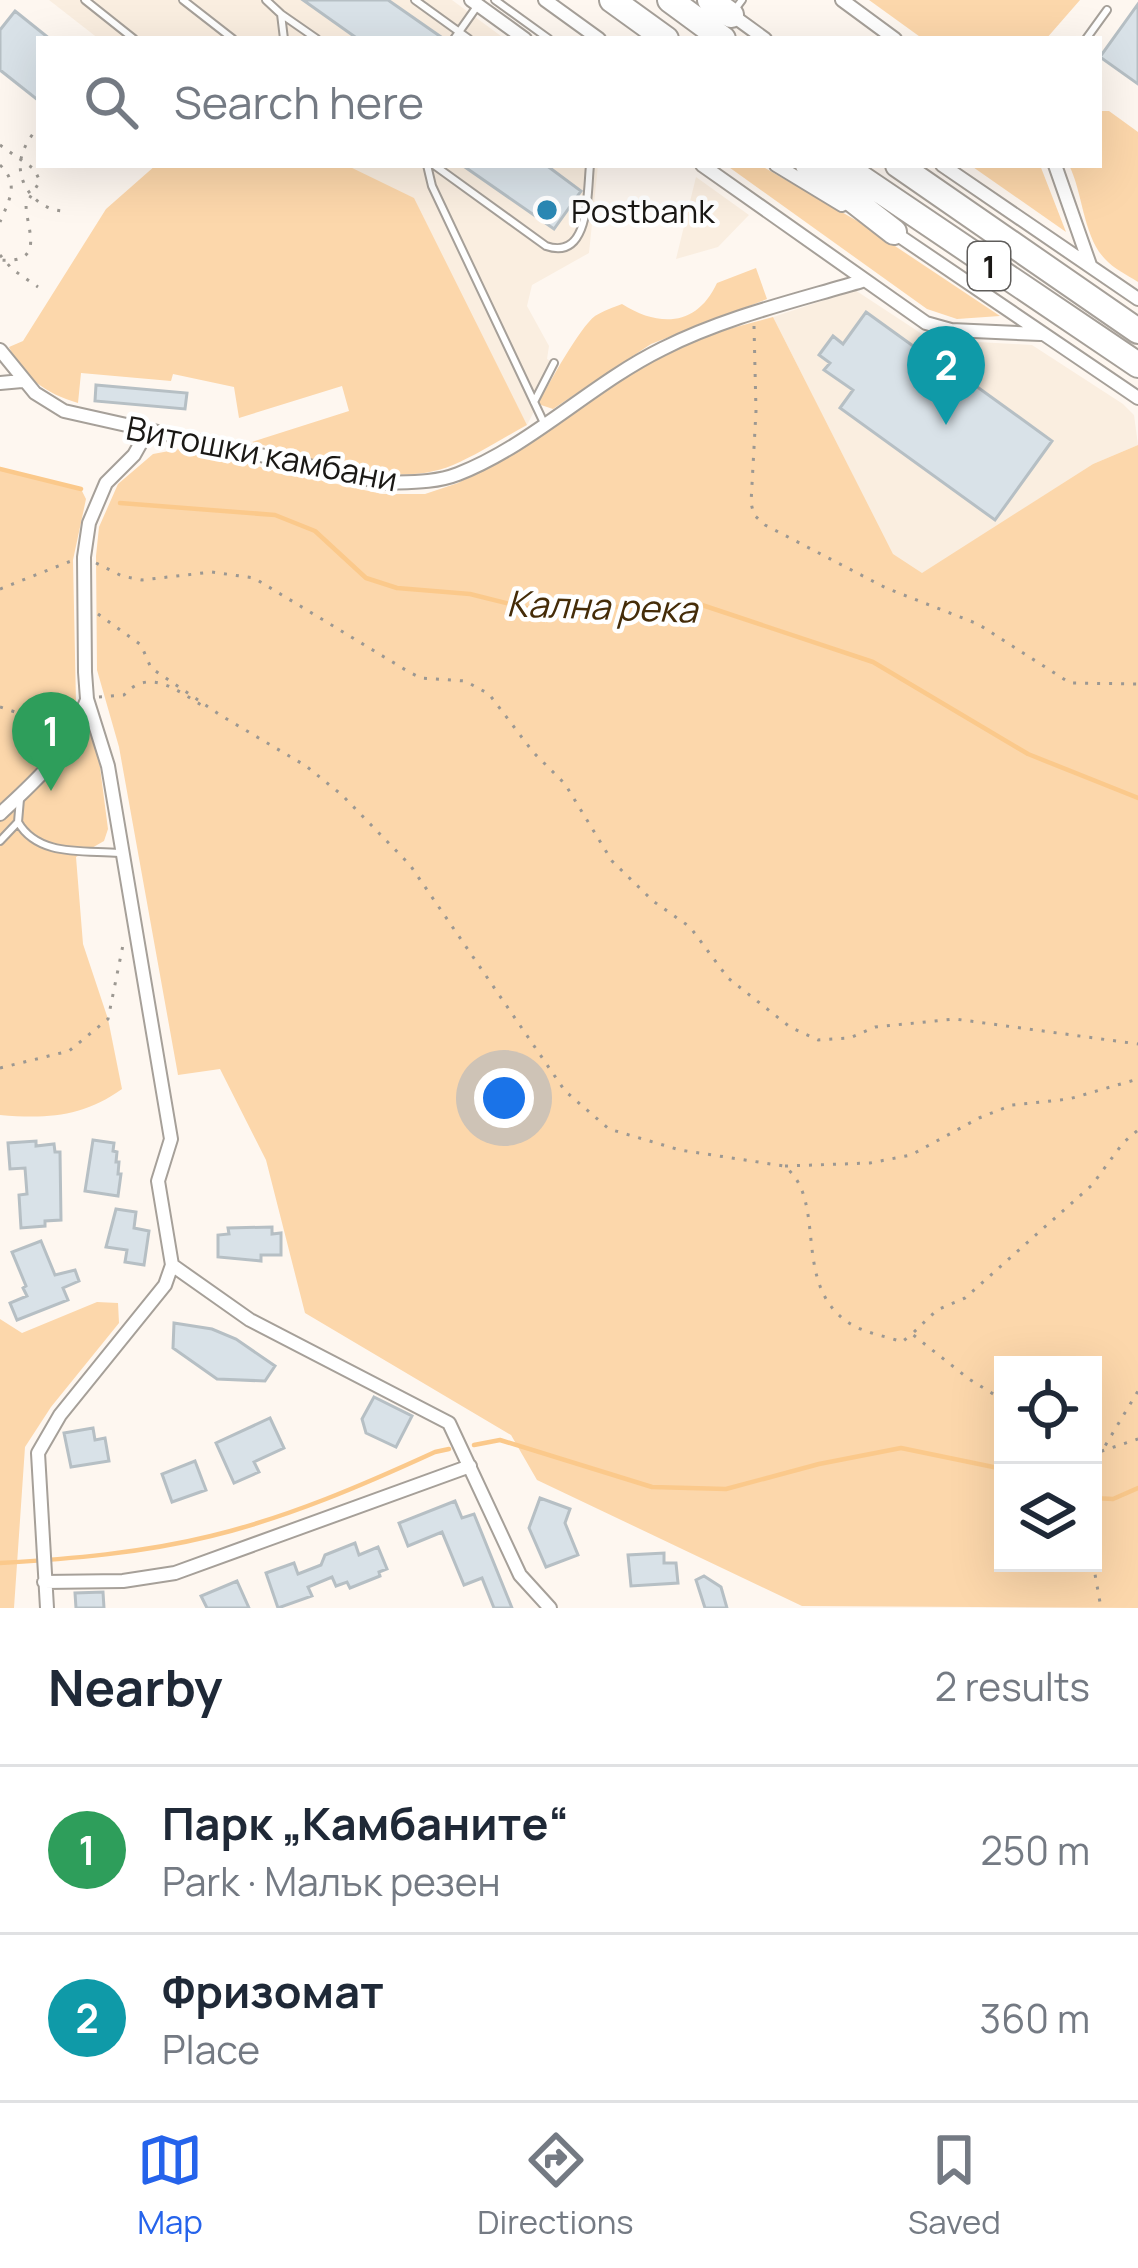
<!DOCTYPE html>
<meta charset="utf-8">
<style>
body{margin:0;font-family:Manrope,sans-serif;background:#f2f2f3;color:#1f2937}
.controls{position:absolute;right:36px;bottom:36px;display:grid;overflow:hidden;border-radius:0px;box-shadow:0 12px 48px #0002}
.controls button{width:108px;height:108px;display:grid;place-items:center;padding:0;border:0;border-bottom:3px solid #e0e1e3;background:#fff;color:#1f2937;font:60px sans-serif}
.you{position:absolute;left:504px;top:1098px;width:42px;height:42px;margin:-30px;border:9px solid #fff;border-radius:50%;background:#1a73e8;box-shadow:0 0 0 18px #1a73e833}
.badge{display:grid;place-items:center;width:78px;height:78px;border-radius:50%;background:#2563eb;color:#fff;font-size:39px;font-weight:700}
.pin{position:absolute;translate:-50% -99px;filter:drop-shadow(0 3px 6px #0008)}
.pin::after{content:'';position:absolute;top:63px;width:42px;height:36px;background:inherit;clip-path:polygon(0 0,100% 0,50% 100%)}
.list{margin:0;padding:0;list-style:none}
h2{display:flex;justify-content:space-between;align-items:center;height:156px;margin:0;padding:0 48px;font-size:51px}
h2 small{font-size:39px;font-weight:400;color:#747a83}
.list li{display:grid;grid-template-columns:78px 1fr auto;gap:36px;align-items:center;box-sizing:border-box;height:168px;padding:0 48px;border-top:3px solid #e0e1e3}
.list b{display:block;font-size:45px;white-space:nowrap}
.list p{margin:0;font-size:39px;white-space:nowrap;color:#747a83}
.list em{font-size:39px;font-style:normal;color:#747a83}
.icon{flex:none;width:66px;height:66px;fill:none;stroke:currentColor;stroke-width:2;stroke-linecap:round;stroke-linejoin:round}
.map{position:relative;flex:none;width:1138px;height:1608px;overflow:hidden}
.search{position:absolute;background:#fff;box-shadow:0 12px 48px #0002;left:36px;right:36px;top:36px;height:132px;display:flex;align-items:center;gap:30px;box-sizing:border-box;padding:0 42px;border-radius:0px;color:#747a83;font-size:45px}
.sheet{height:492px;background:#fff}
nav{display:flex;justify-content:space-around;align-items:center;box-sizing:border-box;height:168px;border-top:3px solid #e0e1e3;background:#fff;font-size:33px;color:#747a83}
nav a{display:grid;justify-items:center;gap:6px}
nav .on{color:#2563eb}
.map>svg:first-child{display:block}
.built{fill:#faeee0}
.green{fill:#fcd7ab;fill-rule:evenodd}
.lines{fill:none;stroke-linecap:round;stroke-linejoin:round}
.stream{stroke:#fbc98b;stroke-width:4.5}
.building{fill:#d9e2e8;stroke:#b6bfc4;stroke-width:3}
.lane-casing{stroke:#a6a099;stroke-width:10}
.street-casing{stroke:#a6a099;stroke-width:16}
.highway-casing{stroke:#a6a099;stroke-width:28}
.path{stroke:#9c9892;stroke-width:3;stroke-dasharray:3 9;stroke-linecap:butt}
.lane{stroke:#fff;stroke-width:6}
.street{stroke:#fff;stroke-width:12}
.highway{stroke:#fff;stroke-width:24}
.poi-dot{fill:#2b89b5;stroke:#fff;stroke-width:4.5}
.labels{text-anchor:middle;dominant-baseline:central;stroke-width:9;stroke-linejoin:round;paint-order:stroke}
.shield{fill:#fff;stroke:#5f5d5b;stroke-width:3}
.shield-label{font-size:30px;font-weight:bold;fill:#1a1815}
.poi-label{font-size:33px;fill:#1a1815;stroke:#fff;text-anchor:start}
.street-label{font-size:33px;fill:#1a1815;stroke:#fff}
.water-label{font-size:36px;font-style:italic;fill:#452c08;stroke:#fff}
</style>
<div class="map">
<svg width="1138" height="1608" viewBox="0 0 1138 1608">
<rect width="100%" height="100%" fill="#fef7f0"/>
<path class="built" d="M49,0H452L505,39H99Z
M346,165H598L589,253L532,285L527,306L549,346L547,359L558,365L527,425L478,329Z
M696,177L749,215L718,247L676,259Z
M855,290L922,334L943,340L1032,345L1123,404L1134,415L1138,445L1093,464L922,574L893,555L773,317Z"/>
<path class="green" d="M869,0H1080L1046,39H923Z
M1099,111H1109L1138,132V282C1127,275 1113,268 1105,259C1083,236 1083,193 1069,165H1099Z
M156,165H346L414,198L527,425C503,438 479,454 453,465C390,491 314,458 252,442L349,411L342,386L239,418L234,387L173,374L171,381L81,373L78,403C45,393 24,378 9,347L23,341L106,209Z
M726,165H760L859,222L1000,316L957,319L927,309Z
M970,165H1040L1066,232Z
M756,268L767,299L651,344L553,409L538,404C548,385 580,327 595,316C603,311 614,307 622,304C660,328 697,326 717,283Z
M773,317L893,554L922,573L1093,464L1138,445V1608L802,1606L537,1480L511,1435L305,1313L266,1160L220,1069L178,1075L119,747L97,670L96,556L99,527L118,484L153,454L180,449L382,494H425L458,483L500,459L659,355L706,335ZM1003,1365H1093V1563H1003Z
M0,469L81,489L86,499L73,560L76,703L98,752L108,829L104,841L76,857L83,944L108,1019L122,1089C83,1117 47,1119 0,1115Z
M97,1302L118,1303L119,1323L51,1407L25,1447L14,1608H0V1319L22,1333Z"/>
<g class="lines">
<path class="stream" d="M0,469L81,489
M120,503L275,515L315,531L366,578L397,588L470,594L530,609L702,605L873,662L1028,754L1138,798
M474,1445L500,1440L652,1487L726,1489L819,1464L901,1448L1003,1469
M1093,1498L1113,1499L1138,1488
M0,1563C70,1559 142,1553 211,1536C289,1517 363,1485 435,1452L449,1449"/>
</g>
<path class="building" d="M303,0H388L444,39H358Z
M1138,4V84L1100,57Z
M15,11L50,39H39V101L0,70V30Z
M462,165H546L581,191L554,229Z
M866,312L920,351L922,347L1052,441L995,520L840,408L853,390L824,370L830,363L819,355L833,336L843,344Z
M96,385L187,393L185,409L95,401Z
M93,1140L114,1143L113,1151L117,1152L116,1162H119L118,1174H121L118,1196L85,1191Z
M36,1141V1146L54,1144L55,1152H60L61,1220L45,1221V1226L21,1228L19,1195L27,1194L25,1168L10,1169L8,1143Z
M116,1209L136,1212L134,1228L149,1231L144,1265L125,1262L127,1250L106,1247Z
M272,1227V1234L281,1233V1255H261V1261L218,1257V1235L229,1234L228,1228Z
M41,1241L55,1275L75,1270L79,1281L63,1288L68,1300L17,1320L10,1303L27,1296L23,1288L26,1286L12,1252Z
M174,1323L212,1329L236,1339L275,1366L265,1381L217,1379L173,1348Z
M374,1397L412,1416L396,1447L366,1433L362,1419Z
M270,1418L284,1448L254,1462L259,1472L234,1483L216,1443Z
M93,1428L95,1440L105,1438L109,1461L71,1467L64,1433Z
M195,1461L206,1490L172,1502L162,1474Z
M540,1498L570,1509L565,1523L578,1555L546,1567L529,1528Z
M455,1501L462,1518L474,1514L512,1608H494L482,1578L464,1585L442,1532L408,1546L399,1523Z
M355,1543L359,1555L378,1547L387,1569L379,1572L380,1576L350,1588L347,1582L336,1586L332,1577L308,1587L312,1596L278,1608L266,1573L294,1563L298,1574L321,1565L325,1555Z
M664,1553V1563H676L678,1583L631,1586L628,1555Z
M704,1576L721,1587L727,1608H705L696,1580Z
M237,1581L249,1608H207L201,1596Z
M103,1592L104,1608H76L75,1593Z"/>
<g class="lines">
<g class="lane-casing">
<path id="lane" d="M85,0L134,39
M183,0L233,39
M266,0L281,14L284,39
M415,0L469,39
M495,0L549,39
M733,12L742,0
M281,14L317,39
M454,39L478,5
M1086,39L1107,10
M427,165L432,186L544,423
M434,165L546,246C590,261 587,194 590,165
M534,402L554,363
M18,822C38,857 84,850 119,853
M0,841L18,822L20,799"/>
</g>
<g class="street-casing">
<path id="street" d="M471,0L525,39
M545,0L599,39
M842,0L895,39
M732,15L765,39
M702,165L926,323L951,330L1041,334
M776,165L842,205
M942,165L1138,299
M1055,165L1090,265
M892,231L1138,398
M0,350L35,393L64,411L385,483C409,482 435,483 458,474C532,445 591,384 662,349C725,317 795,301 862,281
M0,383L22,381
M0,814C43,774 65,756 87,700
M172,1265L250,1320L449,1423L520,1575L550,1608
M44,1582L123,1581L175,1573L470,1466
M47,1608L38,1453L60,1415L165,1285L172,1265L158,1181L171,1139L108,766L87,699L85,672L84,557L89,523L106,483L134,455L147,432"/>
</g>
<g class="highway-casing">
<path id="highway" d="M612,0L666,39
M670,0L723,39
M710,0L731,15
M808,165L894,232
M842,165L1138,365
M898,165L1138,331"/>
</g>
<path class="path" d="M39,125C34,133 26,142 23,152C12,180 36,210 63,211
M0,145L34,169L40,181L26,204C26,229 47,264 0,260
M0,165C20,184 9,200 0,222
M0,255L12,269L38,287
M754,326L756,411L751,503L754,515L765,525L886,588L978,624L1070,683L1138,684
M96,563L122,576L142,580L212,572L254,578L409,672L421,678L465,681L489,694L533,752L565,784L612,861L653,901L690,927L728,978L790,1027L818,1040L850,1038L875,1027L955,1019L1138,1044
M0,589L71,561
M98,614L141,645L151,668L220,715L306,766L342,795L410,865L565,1091L609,1129L680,1150L784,1166C829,1200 790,1284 849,1323C864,1333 886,1336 902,1342L912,1334L969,1379L1003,1400
M99,697L124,695C149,667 176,690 203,706
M0,707L24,715L48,745
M0,1068L69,1051L108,1019L124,940
M785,1166L870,1163L911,1155L979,1118L1012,1105L1069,1099L1138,1079
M914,1332L937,1310L965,1298L1092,1185L1123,1143L1138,1130
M1093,1442L1102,1451L1138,1439
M1093,1466L1138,1391
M1093,1563L1101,1608"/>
<use href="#lane" class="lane"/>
<use href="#street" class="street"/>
<use href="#highway" class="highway"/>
</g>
<circle class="poi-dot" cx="547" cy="210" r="12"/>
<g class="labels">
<rect class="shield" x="968" y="242" width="42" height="48" rx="9"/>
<g class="shield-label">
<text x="989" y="266">1</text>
</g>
<g class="poi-label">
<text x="571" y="210">Postbank</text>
</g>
<g class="street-label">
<text transform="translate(262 453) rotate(11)">Витошки камбани</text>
</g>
<g class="water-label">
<text transform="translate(602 606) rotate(2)">Кална река</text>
</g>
</g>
</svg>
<div class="controls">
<button><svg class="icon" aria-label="locate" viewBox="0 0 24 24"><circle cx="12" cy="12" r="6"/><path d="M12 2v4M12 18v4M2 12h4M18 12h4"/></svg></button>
<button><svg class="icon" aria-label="layers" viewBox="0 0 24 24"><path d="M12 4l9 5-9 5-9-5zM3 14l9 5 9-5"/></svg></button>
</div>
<div class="you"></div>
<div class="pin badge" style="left:51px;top:791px;background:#2e9e5b">1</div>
<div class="pin badge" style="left:946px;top:425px;background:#0f9aa8">2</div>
<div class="search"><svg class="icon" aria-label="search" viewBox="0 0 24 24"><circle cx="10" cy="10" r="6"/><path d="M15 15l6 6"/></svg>Search here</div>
</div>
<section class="sheet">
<h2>Nearby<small>2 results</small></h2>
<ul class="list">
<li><span class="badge" style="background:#2e9e5b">1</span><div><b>Парк „Камбаните“</b><p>Park · Малък резен</p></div><em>250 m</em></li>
<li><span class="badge" style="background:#0f9aa8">2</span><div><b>Фризомат</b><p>Place</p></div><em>360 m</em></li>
</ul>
</section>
<nav>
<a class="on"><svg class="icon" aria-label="map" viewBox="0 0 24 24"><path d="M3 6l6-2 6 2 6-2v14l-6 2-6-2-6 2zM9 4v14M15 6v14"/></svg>Map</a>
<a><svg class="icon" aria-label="directions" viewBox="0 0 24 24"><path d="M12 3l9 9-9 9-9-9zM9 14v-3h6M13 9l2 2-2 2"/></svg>Directions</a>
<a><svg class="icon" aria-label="saved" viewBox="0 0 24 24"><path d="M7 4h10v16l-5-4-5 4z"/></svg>Saved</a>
</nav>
